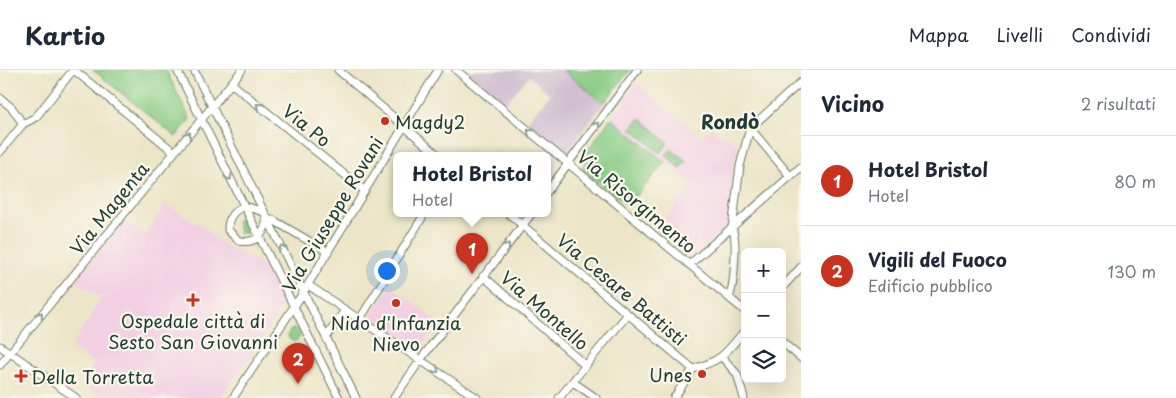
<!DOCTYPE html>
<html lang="it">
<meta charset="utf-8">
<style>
body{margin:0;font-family:"Playpen Sans",sans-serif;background:#f6f6f7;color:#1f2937}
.controls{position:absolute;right:15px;bottom:15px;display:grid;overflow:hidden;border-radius:8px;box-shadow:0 5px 20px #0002}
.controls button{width:45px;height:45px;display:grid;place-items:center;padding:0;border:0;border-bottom:1px solid #e0e1e3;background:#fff;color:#1f2937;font:25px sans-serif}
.you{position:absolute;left:386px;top:200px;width:18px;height:18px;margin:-12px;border:4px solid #fff;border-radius:50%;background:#1a73e8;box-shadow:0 0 0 8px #1a73e833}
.badge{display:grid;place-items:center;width:32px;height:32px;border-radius:50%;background:#c8321e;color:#fff;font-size:16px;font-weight:700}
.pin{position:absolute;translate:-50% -41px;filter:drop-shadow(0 1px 2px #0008)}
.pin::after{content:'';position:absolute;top:26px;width:18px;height:15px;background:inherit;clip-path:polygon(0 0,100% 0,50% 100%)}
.popup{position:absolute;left:393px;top:82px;width:158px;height:65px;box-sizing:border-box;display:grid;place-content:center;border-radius:8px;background:#fff;filter:drop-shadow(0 1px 4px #0005);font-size:16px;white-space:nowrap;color:#747a83}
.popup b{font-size:19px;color:#1f2937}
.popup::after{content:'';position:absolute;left:50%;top:100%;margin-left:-10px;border:10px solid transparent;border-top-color:#fff}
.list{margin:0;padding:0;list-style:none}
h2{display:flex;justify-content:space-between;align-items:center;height:65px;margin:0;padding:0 20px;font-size:21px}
h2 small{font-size:16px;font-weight:400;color:#747a83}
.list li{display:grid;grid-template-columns:32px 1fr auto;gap:15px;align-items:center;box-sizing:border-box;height:90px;padding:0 20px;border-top:1px solid #e0e1e3}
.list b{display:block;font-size:19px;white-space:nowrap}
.list p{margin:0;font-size:16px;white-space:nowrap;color:#747a83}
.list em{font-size:16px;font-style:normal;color:#747a83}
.icon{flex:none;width:28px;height:28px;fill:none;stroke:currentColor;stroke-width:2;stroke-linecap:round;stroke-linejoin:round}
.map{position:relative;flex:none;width:801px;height:328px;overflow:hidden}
header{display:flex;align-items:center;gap:30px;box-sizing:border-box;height:70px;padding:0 25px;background:#fff;border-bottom:1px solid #e0e1e3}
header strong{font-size:24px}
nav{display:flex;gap:28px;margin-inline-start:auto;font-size:18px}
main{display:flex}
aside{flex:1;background:#fff}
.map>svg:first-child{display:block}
.built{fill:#f2cfe2}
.industrial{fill:#cfbdd0}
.green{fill:#87cb84;stroke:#53845c}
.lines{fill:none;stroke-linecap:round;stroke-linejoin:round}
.street-casing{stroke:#677867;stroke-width:9}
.street{stroke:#fff;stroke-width:7}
.oneway{stroke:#8f9e9a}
.poi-dot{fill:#c8321e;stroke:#fbf7ec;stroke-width:2}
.labels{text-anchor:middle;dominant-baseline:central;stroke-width:4.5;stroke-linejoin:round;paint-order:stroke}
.poi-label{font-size:18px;fill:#1f3d34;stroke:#fbf7ec;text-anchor:start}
.street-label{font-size:18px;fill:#1f3d34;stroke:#fbf7ec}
.neighbourhood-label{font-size:19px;font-weight:bold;fill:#1f3d34;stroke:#fbf7ec}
</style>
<header>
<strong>Kartio</strong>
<nav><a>Mappa</a><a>Livelli</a><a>Condividi</a></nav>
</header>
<main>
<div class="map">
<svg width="801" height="328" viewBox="0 0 801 328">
<rect width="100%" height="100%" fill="#fbf7ec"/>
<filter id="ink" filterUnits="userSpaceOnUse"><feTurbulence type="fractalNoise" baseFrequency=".02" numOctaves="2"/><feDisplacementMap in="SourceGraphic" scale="10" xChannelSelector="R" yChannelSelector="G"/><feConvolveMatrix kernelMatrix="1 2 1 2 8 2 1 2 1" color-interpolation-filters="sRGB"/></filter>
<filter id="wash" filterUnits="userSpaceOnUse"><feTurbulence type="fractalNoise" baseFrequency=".0096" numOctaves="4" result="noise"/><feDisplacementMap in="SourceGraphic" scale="20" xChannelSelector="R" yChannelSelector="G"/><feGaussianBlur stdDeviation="1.12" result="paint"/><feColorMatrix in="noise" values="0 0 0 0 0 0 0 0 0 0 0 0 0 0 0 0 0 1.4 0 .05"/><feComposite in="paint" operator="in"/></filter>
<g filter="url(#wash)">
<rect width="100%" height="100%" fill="#ece5c7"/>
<path class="built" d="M636,13L700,67L712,58L721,67L726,65L741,80L734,88L728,155L695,185H688L656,160L694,114L611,48Z
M165,134L206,159L215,169L267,198L285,233L221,328H103L82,314L95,294L71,277L102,228L75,211L126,151L144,167Z
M391,216L439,252L418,281L368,250Z"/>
<path class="industrial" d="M466,0H563L604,33L565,84L527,52L550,24L532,9L529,6L505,34Z"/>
<path class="green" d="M93,0H166L190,49L176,67Z
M563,0H630L604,33Z
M611,48L665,92L628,136L582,99L587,91L583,87Z
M640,48L668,73L660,83L631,58Z
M671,79L686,91L680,98L666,85Z
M242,140L255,167L250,169L248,163L239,162L237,150L240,148L238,142Z
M288 265a6 6 0 1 1 12 0a6 6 0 1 1-12 0Z"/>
</g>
<g filter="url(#ink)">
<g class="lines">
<g class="street-casing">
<path id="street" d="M74,0L174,82
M177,0L339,328
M194,0L356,328
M338,0L438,85
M456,0L745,241
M231,13L365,121
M0,28L12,38L23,54
M750,58L790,106
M0,82L23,54L36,47L73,0
M547,122L637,0
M264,142L244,136C233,141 228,147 228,160L239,171C257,174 265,164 267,148
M508,143L693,299
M269,150H273L328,182
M690,194L801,97
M483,206L586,296
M308,215L477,328
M782,218L801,197
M729,227C734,218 738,167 732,159L740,96L750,58L801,12
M360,249L425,143
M326,268L345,240
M782,272L801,288
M0,276L76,328
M722,287L737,304L744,328
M0,295L242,0
M693,299C723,290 726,283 745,260
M573,312L596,328
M233,328L301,226L438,0
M394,328L424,285L532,143
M559,328L628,244
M674,328L693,299"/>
</g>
<use href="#street" class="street"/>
</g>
<defs><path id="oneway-chevron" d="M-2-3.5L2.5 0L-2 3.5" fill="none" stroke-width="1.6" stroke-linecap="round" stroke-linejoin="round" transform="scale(1.25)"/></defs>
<g class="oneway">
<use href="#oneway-chevron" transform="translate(259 36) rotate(-141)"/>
<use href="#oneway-chevron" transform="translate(597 55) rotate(-54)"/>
<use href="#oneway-chevron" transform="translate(530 62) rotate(-140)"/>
<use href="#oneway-chevron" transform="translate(188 65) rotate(-50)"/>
<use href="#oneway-chevron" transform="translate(229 107) rotate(64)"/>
<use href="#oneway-chevron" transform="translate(507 176) rotate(-52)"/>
<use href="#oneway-chevron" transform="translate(282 178) rotate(-115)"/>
<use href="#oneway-chevron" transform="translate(40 245) rotate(-51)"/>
<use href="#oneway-chevron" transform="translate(436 300) rotate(34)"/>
</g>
</g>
<g class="poi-dot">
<circle cx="385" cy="51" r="5"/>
<path d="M190.5 222.5h5v5h5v5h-5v5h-5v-5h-5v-5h5z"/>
<circle cx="396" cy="233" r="5"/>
<circle cx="702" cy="304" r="5"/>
<path d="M18.5 298.5h5v5h5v5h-5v5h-5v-5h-5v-5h5z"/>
</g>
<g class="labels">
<g class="poi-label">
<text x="395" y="51">Magdy2</text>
<text x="193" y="250" text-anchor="middle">Ospedale città di<tspan x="193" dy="21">Sesto San Giovanni</tspan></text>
<text x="396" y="252" text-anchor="middle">Nido d'Infanzia<tspan x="396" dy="21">Nievo</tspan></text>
<text x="692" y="304" text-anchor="end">Unes</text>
<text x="31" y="306">Della Torretta</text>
</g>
<g class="street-label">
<text transform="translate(307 55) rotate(39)">Via Po</text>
<text transform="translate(637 131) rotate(40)">Via Risorgimento</text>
<text transform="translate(109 138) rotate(-51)">Via Magenta</text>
<text transform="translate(332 144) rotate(-59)">Via Giuseppe Rovani</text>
<text transform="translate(622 219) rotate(40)">Via Cesare Battisti</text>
<text transform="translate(545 240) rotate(41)">Via Montello</text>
</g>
<g class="neighbourhood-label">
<text x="730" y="51">Rondò</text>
</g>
</g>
</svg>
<div class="controls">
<button>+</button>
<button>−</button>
<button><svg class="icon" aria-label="layers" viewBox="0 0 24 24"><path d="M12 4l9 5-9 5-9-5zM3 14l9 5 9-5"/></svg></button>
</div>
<div class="you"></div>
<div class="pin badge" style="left:472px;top:204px">1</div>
<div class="popup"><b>Hotel Bristol</b>Hotel</div>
<div class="pin badge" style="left:298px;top:314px">2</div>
</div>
<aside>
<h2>Vicino<small>2 risultati</small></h2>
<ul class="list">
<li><span class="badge">1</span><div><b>Hotel Bristol</b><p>Hotel</p></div><em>80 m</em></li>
<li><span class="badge">2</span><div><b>Vigili del Fuoco</b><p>Edificio pubblico</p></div><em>130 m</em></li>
</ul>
</aside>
</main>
